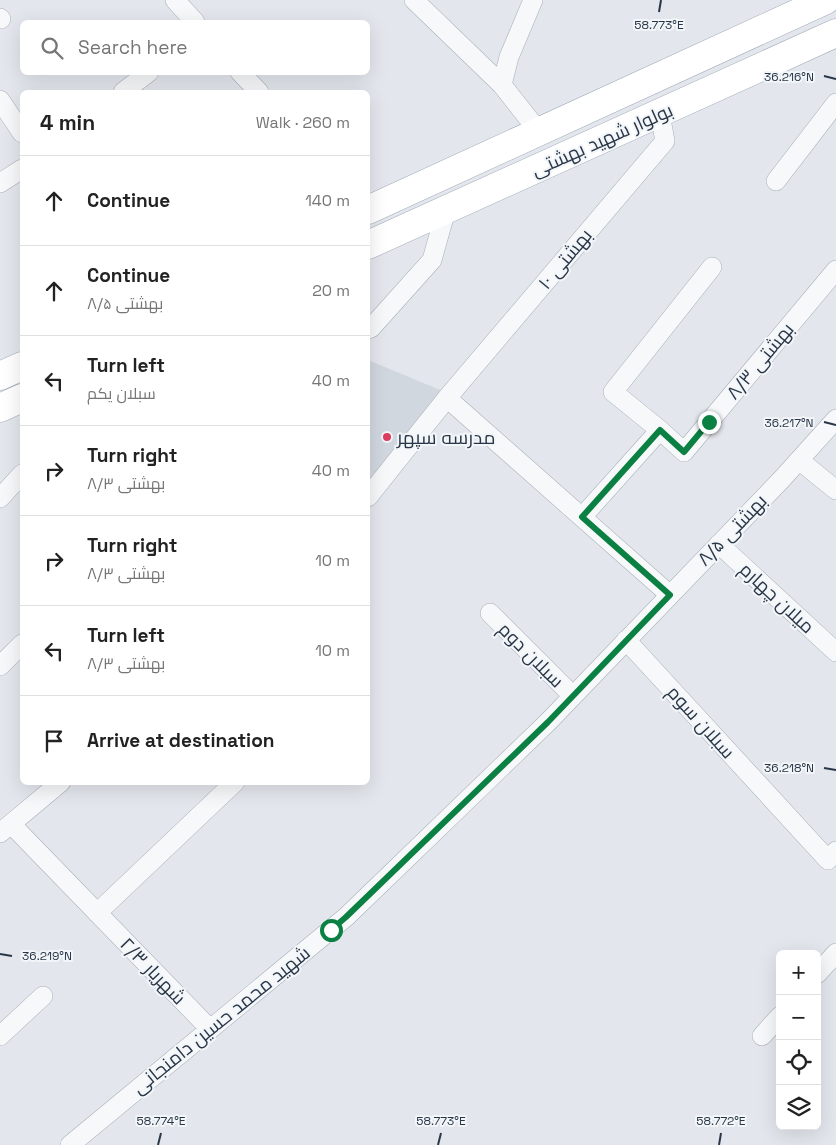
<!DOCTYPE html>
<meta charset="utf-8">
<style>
body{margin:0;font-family:"Space Grotesk",Cairo,sans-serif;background:#f6f6f6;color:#222}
.controls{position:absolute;right:15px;bottom:15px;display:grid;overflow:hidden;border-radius:8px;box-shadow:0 5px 20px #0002}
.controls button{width:45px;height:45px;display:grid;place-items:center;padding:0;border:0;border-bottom:1px solid #e0e0e0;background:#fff;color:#222;font:25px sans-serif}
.stop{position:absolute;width:15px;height:15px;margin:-11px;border:4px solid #0b8043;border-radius:50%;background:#fff}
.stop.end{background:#0b8043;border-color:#fff;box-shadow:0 1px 5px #0008}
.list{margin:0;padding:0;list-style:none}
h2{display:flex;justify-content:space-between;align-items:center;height:65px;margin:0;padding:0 20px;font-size:21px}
h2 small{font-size:16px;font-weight:400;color:#767676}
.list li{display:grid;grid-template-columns:32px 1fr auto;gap:15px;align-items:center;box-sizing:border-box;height:90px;padding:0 20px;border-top:1px solid #e0e0e0}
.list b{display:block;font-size:19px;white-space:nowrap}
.list p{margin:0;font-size:16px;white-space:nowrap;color:#767676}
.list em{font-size:16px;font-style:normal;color:#767676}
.icon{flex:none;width:28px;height:28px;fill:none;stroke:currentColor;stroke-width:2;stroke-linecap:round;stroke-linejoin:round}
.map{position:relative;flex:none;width:836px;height:1145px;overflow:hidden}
.search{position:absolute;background:#fff;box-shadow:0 5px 20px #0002;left:20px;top:20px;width:350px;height:55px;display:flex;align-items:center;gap:12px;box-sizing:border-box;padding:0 18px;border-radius:8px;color:#767676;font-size:19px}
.panel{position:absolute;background:#fff;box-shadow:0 5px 20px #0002;left:20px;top:90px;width:350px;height:695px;border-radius:8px}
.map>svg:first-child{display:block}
.built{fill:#d1d7df}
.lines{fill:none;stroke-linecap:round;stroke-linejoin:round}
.street-casing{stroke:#a7aeb8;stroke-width:20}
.primary-casing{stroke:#a1acba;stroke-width:29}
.street{stroke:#f7f8fa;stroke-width:19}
.primary{stroke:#fff;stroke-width:28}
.route{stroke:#0b8043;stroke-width:6}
.ticks{fill:none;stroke:#293647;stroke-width:2}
.poi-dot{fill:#dc3d5f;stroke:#f3f6f9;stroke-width:2}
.labels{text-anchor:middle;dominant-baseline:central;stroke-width:4;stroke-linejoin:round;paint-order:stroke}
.street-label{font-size:19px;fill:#293647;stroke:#f3f6f9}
.poi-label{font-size:19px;fill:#293647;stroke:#f3f6f9;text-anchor:start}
.ticks-label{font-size:12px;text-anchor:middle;fill:#293647;stroke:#f3f6f9;stroke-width:4;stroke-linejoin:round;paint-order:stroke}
</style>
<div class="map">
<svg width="836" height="1145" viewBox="0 0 836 1145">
<rect width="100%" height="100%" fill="#e3e7ed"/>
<path class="built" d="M368,360L445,392L368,483Z"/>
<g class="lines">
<g class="street-casing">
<path id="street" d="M175,0L195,22
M414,0L502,85
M533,0L509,57L502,85L539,132
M0,18L1,19
M240,72L259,92
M123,92L149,72
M0,100L22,133
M776,181L836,103
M0,183L22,169
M368,329L371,328L432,260L446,210
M447,398L670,595
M660,430L613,392L712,267
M799,460L836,490
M368,497L447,398L665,141L660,114
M0,498L22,474
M582,517L660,430L684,452L836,270
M719,544L836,652
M490,613L573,696
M626,640L828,860L836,851
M0,666L22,644
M11,824L210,1029
M0,833L61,782
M97,913L235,782
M817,974L836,953
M0,1036L43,996
M762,1036L780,1016
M70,1145L346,917L548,722L781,480L836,419"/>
</g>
<g class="primary-casing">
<path id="primary" d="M368,210L826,0
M368,245L836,33
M0,376L22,366
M0,408L22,398"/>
</g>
<use href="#street" class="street"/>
<use href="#primary" class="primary"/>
</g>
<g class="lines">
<path class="route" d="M331,930L346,917L548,722L670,595L582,517L660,430L684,452L709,422"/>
</g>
<path class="ticks" d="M659,12L661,0M824,76L836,79M824,422L836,425M824,768L836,770M0,954L12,956M158,1145L161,1133M438,1145L441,1133M719,1145L721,1133"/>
<circle class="poi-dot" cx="387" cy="437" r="5"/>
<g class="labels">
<g class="street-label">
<text transform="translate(602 140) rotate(-24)">بولوار شهید بهشتی</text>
<text transform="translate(565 259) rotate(-50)">بهشتی ۱۰</text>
<text transform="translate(760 361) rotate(-50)">بهشتی ۸/۳</text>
<text transform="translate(732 530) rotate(-46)">بهشتی ۸/۵</text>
<text transform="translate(777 598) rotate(43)">میلان چهارم</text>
<text transform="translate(531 655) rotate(45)">سبلان دوم</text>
<text transform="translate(701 722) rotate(48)">سبلان سوم</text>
<text transform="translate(153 971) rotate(46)">شهریار ۲/۳</text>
<text transform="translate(221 1020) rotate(-39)">شهید محمد حسین دامنجانی</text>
</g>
<g class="poi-label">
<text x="397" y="437">مدرسه سپهر</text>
</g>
</g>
<g class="ticks-label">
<text x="659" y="29">58.773°E</text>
<text x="789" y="81">36.216°N</text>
<text x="789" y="427">36.217°N</text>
<text x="789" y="772">36.218°N</text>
<text x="47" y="960">36.219°N</text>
<text x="161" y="1125">58.774°E</text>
<text x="441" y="1125">58.773°E</text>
<text x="721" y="1125">58.772°E</text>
</g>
</svg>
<div class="controls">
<button>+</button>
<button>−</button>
<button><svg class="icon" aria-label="locate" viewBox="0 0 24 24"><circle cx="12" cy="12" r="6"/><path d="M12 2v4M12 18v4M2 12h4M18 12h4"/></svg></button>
<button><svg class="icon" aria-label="layers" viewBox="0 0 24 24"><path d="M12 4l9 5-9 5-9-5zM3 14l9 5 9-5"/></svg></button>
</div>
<div class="stop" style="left:331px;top:930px"></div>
<div class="stop end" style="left:709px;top:422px"></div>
<div class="search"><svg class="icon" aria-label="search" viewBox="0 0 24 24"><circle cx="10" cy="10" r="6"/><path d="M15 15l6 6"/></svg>Search here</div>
<section class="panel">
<h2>4 min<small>Walk · 260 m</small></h2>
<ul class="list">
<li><svg class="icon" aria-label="ahead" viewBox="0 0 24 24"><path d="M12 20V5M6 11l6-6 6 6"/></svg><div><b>Continue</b></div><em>140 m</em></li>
<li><svg class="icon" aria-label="ahead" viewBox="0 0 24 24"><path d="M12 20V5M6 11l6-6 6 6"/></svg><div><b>Continue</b><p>بهشتی ۸/۵</p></div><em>20 m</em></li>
<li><svg class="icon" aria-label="left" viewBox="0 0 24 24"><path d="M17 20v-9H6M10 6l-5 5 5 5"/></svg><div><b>Turn left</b><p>سبلان یکم</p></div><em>40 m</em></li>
<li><svg class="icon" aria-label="right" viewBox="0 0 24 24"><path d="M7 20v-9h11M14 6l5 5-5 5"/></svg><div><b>Turn right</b><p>بهشتی ۸/۳</p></div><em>40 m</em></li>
<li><svg class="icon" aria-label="right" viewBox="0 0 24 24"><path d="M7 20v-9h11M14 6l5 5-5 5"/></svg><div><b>Turn right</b><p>بهشتی ۸/۳</p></div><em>10 m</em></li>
<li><svg class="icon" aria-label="left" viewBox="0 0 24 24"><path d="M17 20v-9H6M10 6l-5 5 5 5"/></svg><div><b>Turn left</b><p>بهشتی ۸/۳</p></div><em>10 m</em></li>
<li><svg class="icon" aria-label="arrive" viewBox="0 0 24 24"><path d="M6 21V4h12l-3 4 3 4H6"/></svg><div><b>Arrive at destination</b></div></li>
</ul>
</section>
</div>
